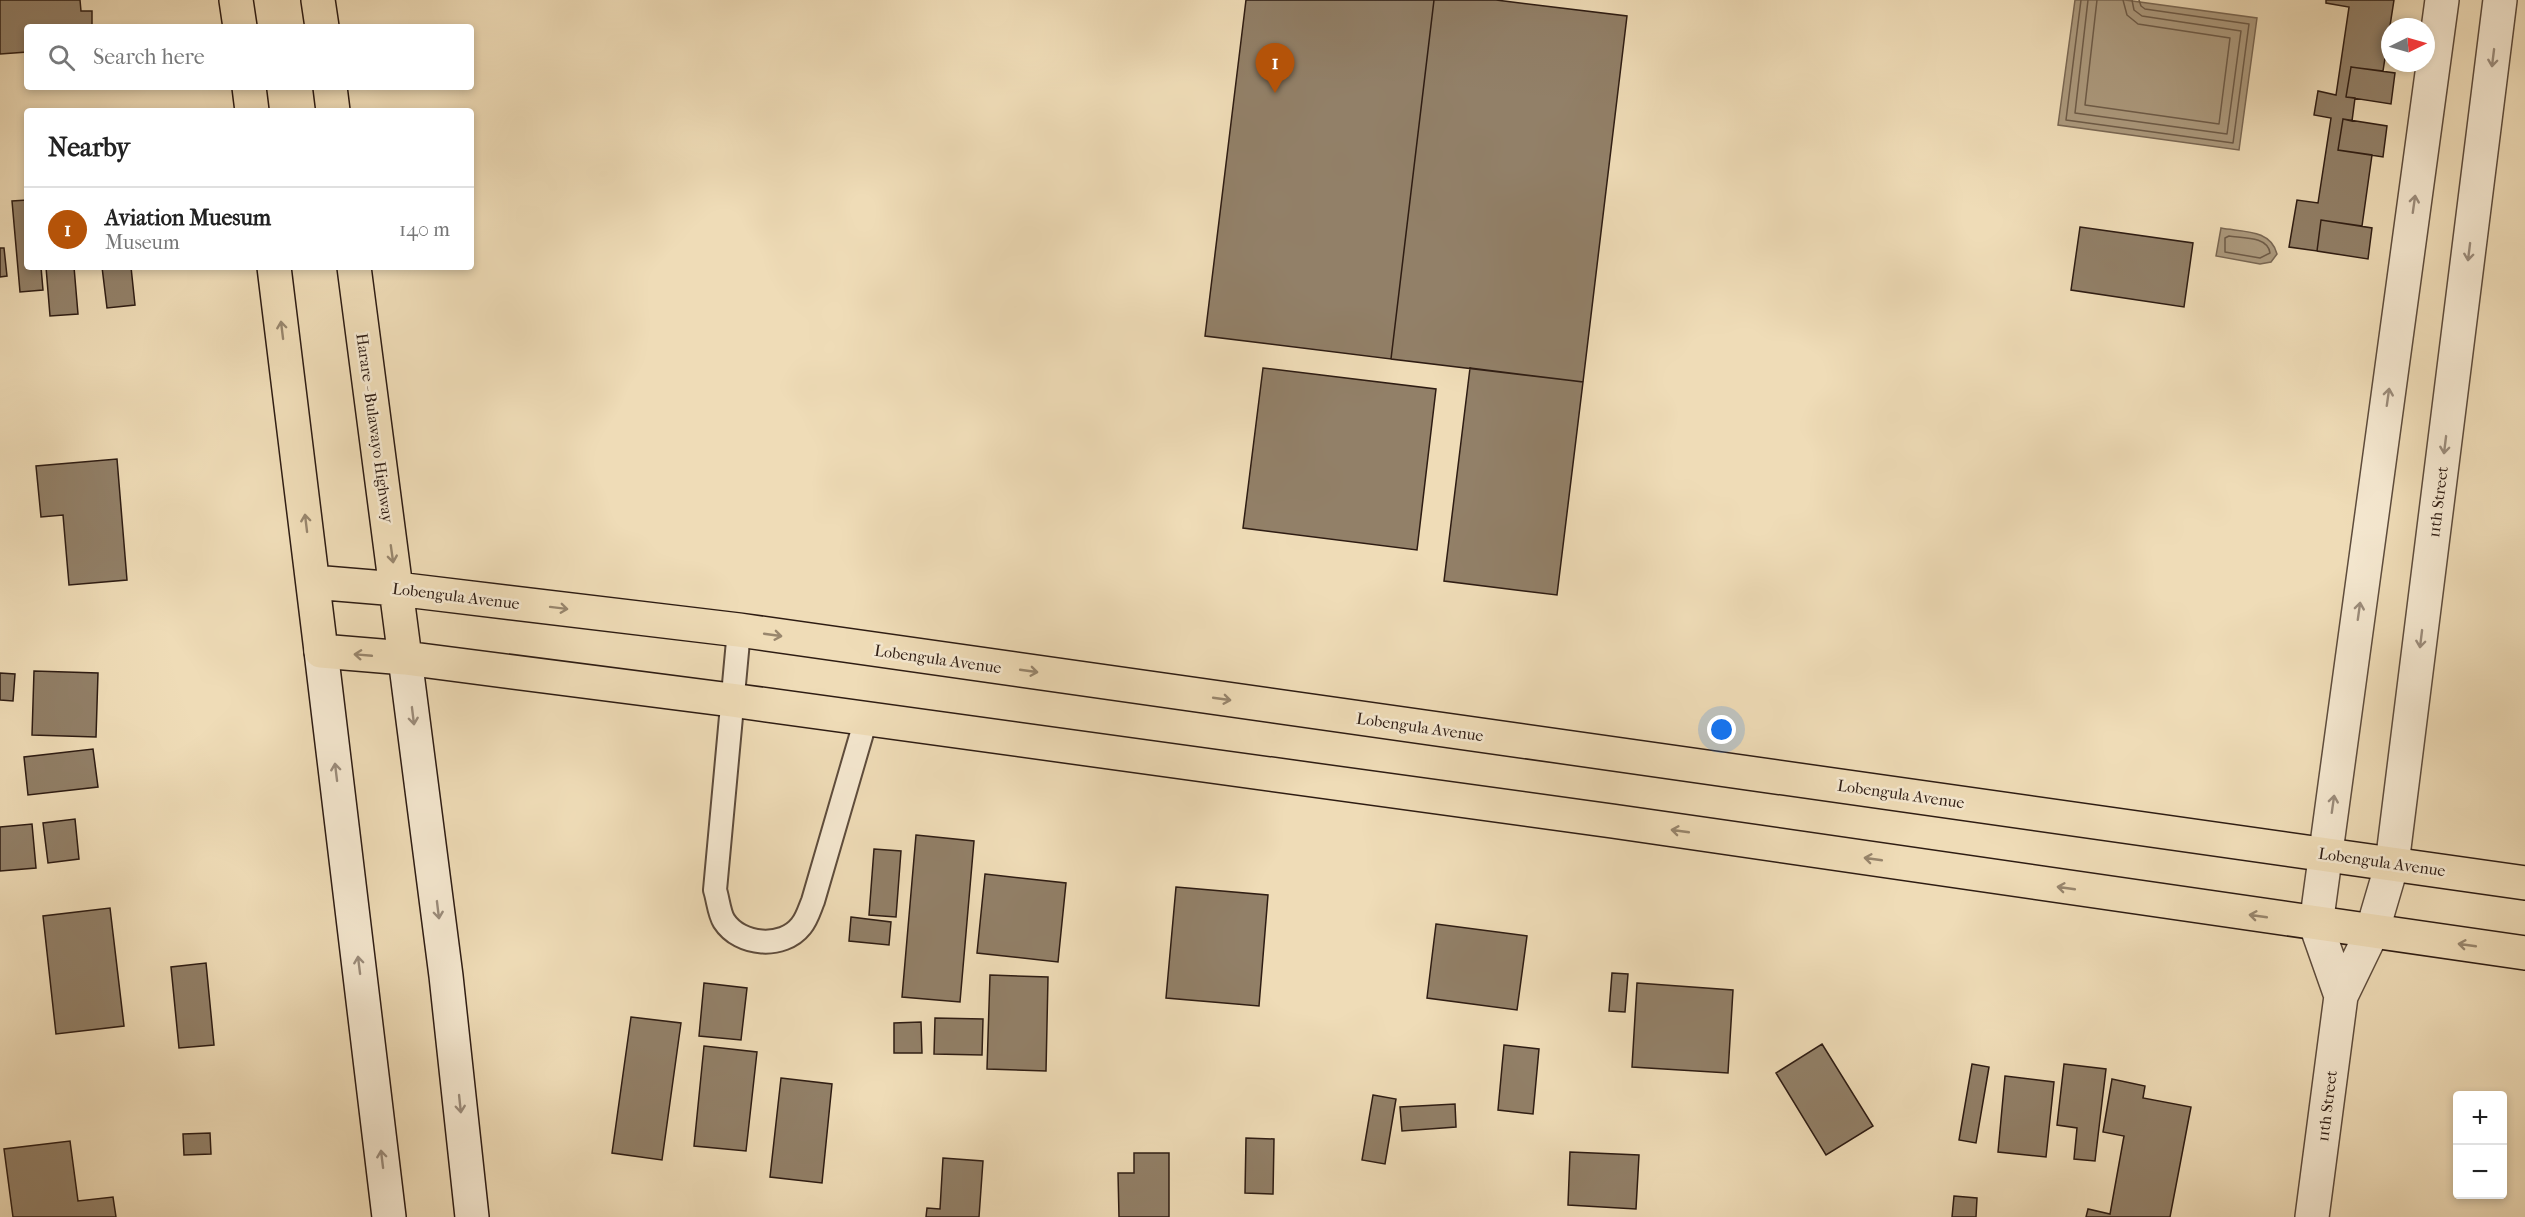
<!DOCTYPE html>
<meta charset="utf-8">
<style>
body{margin:0;font-family:"IM FELL French Canon",serif;background:#f6f6f6;color:#222}
.controls{position:absolute;right:18px;bottom:18px;display:grid;overflow:hidden;border-radius:6px;box-shadow:0 3px 9px #0003}
.controls button{width:54px;height:54px;display:grid;place-items:center;padding:0;border:0;border-bottom:2px solid #e0e0e0;background:#fff;color:#222;font:30px sans-serif}
.compass{position:absolute;left:2381px;top:18px;width:54px;height:54px;border-radius:50%;background:#fff;box-shadow:0 3px 9px #0003;rotate:85deg}
.you{position:absolute;left:1722px;top:730px;width:21px;height:21px;margin:-15px;border:4px solid #fff;border-radius:50%;background:#1a73e8;box-shadow:0 0 0 9px #1a73e833}
.badge{display:grid;place-items:center;width:39px;height:39px;border-radius:50%;background:#b45309;color:#fff;font-size:20px;font-weight:700}
.pin{position:absolute;translate:-50% -50px;filter:drop-shadow(0 2px 3px #0008)}
.pin::after{content:'';position:absolute;top:32px;width:21px;height:18px;background:inherit;clip-path:polygon(0 0,100% 0,50% 100%)}
.list{margin:0;padding:0;list-style:none}
h2{display:flex;justify-content:space-between;align-items:center;height:78px;margin:0;padding:0 24px;font-size:26px}
h2 small{font-size:20px;font-weight:400;color:#767676}
.list li{display:grid;grid-template-columns:39px 1fr auto;gap:18px;align-items:center;box-sizing:border-box;height:84px;padding:0 24px;border-top:2px solid #e0e0e0}
.list b{display:block;font-size:22px;white-space:nowrap}
.list p{margin:0;font-size:20px;white-space:nowrap;color:#767676}
.list em{font-size:20px;font-style:normal;color:#767676}
.icon{flex:none;width:33px;height:33px;fill:none;stroke:currentColor;stroke-width:2;stroke-linecap:round;stroke-linejoin:round}
.map{position:relative;flex:none;width:2525px;height:1217px;overflow:hidden}
.search{position:absolute;background:#fff;box-shadow:0 3px 9px #0003;left:24px;top:24px;width:450px;height:66px;display:flex;align-items:center;gap:15px;box-sizing:border-box;padding:0 21px;border-radius:6px;color:#767676;font-size:22px}
.panel{position:absolute;background:#fff;box-shadow:0 3px 9px #0003;left:24px;top:108px;width:450px;height:162px;border-radius:6px}
.map>svg:first-child{display:block}
.water{fill:#ad9b7f;stroke:#7a6854;stroke-width:1.5}
.lines{fill:none;stroke-linecap:round;stroke-linejoin:round}
.shore{stroke:#6e5c49;stroke-width:1.5}
.building{fill:#928068;stroke:#2e1c13;stroke-width:1.5}
.lane-casing{stroke:#5e4c3c;stroke-width:26}
.street-casing{stroke:#5e4c3c;stroke-width:36}
.secondary-casing{stroke:#2e1c13;stroke-width:36}
.highway-casing{stroke:#2e1c13;stroke-width:36}
.lane{stroke:#f5e8d0;stroke-width:22}
.street{stroke:#f5e8d0;stroke-width:33}
.secondary{stroke:#f5e8d0;stroke-width:33}
.highway{stroke:#efdcb7;stroke-width:33}
.oneway{stroke:#9b8c7b}
.oneway2{stroke:#98866d}
.labels{text-anchor:middle;dominant-baseline:central;stroke-width:5;stroke-linejoin:round;paint-order:stroke}
.street-label{font-size:16px;fill:#2e1c13;stroke:#f5e8d0}
</style>
<div class="map">
<svg width="2525" height="1217" viewBox="0 0 2525 1217">
<rect width="100%" height="100%" fill="#efdcb7"/>
<filter id="stains"><feTurbulence type="fractalNoise" baseFrequency=".00333" numOctaves="4"/><feColorMatrix values="0 0 0 0 .2 0 0 0 0 .09 0 0 0 0 .02 0 0 0 .5 -.17"/></filter>
<radialGradient id="worn" r=".72"><stop offset=".6" stop-color="#630" stop-opacity="0"/><stop offset="1" stop-color="#630" stop-opacity=".3"/></radialGradient>
<path class="water" d="M2075,0H2125L2257,18L2239,150L2058,125Z
M2221,228C2242,232 2271,229 2277,254L2271,262L2260,264L2216,256Z"/>
<g class="lines">
<path class="shore" d="M2081,0L2066,120L2233,143L2249,24L2145,9L2141,6L2139,0
M2088,0L2075,113L2227,134L2241,31L2142,16L2134,10L2132,0
M2097,0L2085,105L2219,124L2230,38L2138,24L2127,15L2123,0
M2229,236C2242,238 2268,236 2270,253L2260,258L2225,252V238Z"/>
</g>
<path class="building" d="M0,0H80L81,11H92V27H27V52L0,54Z
M1246,0H1434L1391,359L1205,336Z
M1434,0H1496L1627,16L1583,382L1391,359Z
M2326,0H2394L2383,71L2351,67L2346,97L2355,98L2352,121L2343,119L2338,150L2372,155L2362,226L2321,220L2317,251L2289,247L2297,200L2318,203L2331,118L2314,115L2318,91L2336,95L2349,7L2326,3Z
M2351,67L2395,73L2391,104L2346,97Z
M2343,119L2387,126L2383,157L2338,150Z
M27,200V267H41L43,290L20,292L12,201Z
M2321,220L2372,228L2368,259L2317,251Z
M2080,227L2193,243L2184,307L2071,290Z
M0,248H4L7,276L0,277Z
M46,267H74L78,314L50,316Z
M102,267H131L135,305L107,308Z
M1263,368L1436,389L1417,550L1243,528Z
M1470,368L1583,382L1557,595L1444,581Z
M117,459L127,580L69,585L63,515L41,517L36,466Z
M34,671L98,673L96,737L32,735Z
M0,673L15,674L13,701L0,700Z
M93,749L98,787L28,795L24,757Z
M75,819L79,859L48,863L43,823Z
M32,824L36,868L0,871V827Z
M916,835L974,841L960,1002L902,997Z
M874,849L901,851L896,917L869,915Z
M985,874L1066,883L1058,962L977,953Z
M1176,887L1268,895L1259,1006L1166,998Z
M110,908L124,1026L56,1034L43,916Z
M851,917L891,922L889,945L849,941Z
M1436,924L1527,936L1517,1010L1427,998Z
M206,963L214,1045L179,1048L171,967Z
M1612,973L1628,974L1625,1012L1609,1011Z
M990,975L1048,977L1046,1071L987,1069Z
M704,983L747,988L741,1040L699,1036Z
M1637,983L1733,990L1728,1073L1632,1067Z
M631,1017L681,1023L662,1160L612,1153Z
M935,1018L983,1019L982,1055L934,1054Z
M921,1022L922,1053H894V1023Z
M1822,1044L1873,1126L1826,1155L1776,1073Z
M1504,1045L1539,1049L1533,1114L1498,1110Z
M704,1046L757,1052L746,1151L694,1146Z
M1972,1064L1989,1067L1976,1143L1959,1140Z
M2064,1064L2106,1069L2095,1161L2074,1159L2077,1128L2057,1125Z
M2005,1076L2054,1082L2046,1157L1998,1152Z
M781,1078L832,1084L822,1183L770,1177Z
M2112,1079L2145,1086L2143,1098L2191,1107L2170,1217H2086L2088,1209L2110,1214L2124,1136L2103,1132Z
M1373,1095L1396,1099L1385,1164L1362,1160Z
M1455,1104L1456,1127L1402,1131L1400,1107Z
M210,1133L211,1154L184,1155L183,1134Z
M1246,1138L1274,1139L1273,1194L1245,1193Z
M70,1141L78,1201L113,1197L116,1217H13L4,1149Z
M1570,1152L1639,1155L1636,1209L1568,1205Z
M1134,1153H1169V1217H1119L1118,1173H1134Z
M943,1158L983,1161L979,1217H926L927,1208L940,1209Z
M1954,1196L1977,1198L1976,1217H1952Z"/>
<g class="lines">
<g class="lane-casing">
<path id="lane" d="M739,630L715,890C718,899 719,913 724,921C740,946 783,949 801,926C807,919 810,908 813,901L866,719"/>
</g>
<g class="street-casing">
<path id="street" d="M2341,996L2316,925L2442,0
M2312,1217L2341,996L2372,932L2392,864L2500,0"/>
</g>
<g class="secondary-casing">
<path id="secondary" d="M321,651L389,1217
M405,658L446,976L472,1217"/>
</g>
<g class="highway-casing">
<path id="highway" d="M236,0L240,27
M318,0L322,27
M249,87L252,111
M330,87L333,111
M274,267L321,651L405,658L731,700L1612,821L2525,953
M354,267L405,658
M313,582L397,589L739,630L2525,883"/>
</g>
<use href="#lane" class="lane"/>
<use href="#street" class="street"/>
<use href="#secondary" class="secondary"/>
<use href="#highway" class="highway"/>
</g>
<defs><path id="oneway-shaft" d="M-6 0H5M1.5-3L5.5 0L1.5 3" fill="none" stroke-width="1.6" stroke-linecap="round" stroke-linejoin="round" transform="scale(1.5)"/></defs>
<g class="oneway">
<use href="#oneway-shaft" transform="translate(2493 58) rotate(97)"/>
<use href="#oneway-shaft" transform="translate(2414 204) rotate(-82)"/>
<use href="#oneway-shaft" transform="translate(2469 252) rotate(97)"/>
<use href="#oneway-shaft" transform="translate(2388 397) rotate(-82)"/>
<use href="#oneway-shaft" transform="translate(2445 445) rotate(97)"/>
<use href="#oneway-shaft" transform="translate(2359 611) rotate(-82)"/>
<use href="#oneway-shaft" transform="translate(2421 639) rotate(97)"/>
<use href="#oneway-shaft" transform="translate(413 716) rotate(83)"/>
<use href="#oneway-shaft" transform="translate(336 772) rotate(-97)"/>
<use href="#oneway-shaft" transform="translate(2333 804) rotate(-82)"/>
<use href="#oneway-shaft" transform="translate(438 910) rotate(83)"/>
<use href="#oneway-shaft" transform="translate(359 965) rotate(-97)"/>
<use href="#oneway-shaft" transform="translate(460 1104) rotate(84)"/>
<use href="#oneway-shaft" transform="translate(382 1159) rotate(-97)"/>
</g>
<g class="oneway2">
<use href="#oneway-shaft" transform="translate(282 330) rotate(-97)"/>
<use href="#oneway-shaft" transform="translate(306 523) rotate(-97)"/>
<use href="#oneway-shaft" transform="translate(392 554) rotate(82)"/>
<use href="#oneway-shaft" transform="translate(559 608) rotate(7)"/>
<use href="#oneway-shaft" transform="translate(773 635) rotate(8)"/>
<use href="#oneway-shaft" transform="translate(363 655) rotate(-175)"/>
<use href="#oneway-shaft" transform="translate(1029 671) rotate(8)"/>
<use href="#oneway-shaft" transform="translate(1222 699) rotate(8)"/>
<use href="#oneway-shaft" transform="translate(1680 831) rotate(-172)"/>
<use href="#oneway-shaft" transform="translate(1873 859) rotate(-172)"/>
<use href="#oneway-shaft" transform="translate(2066 888) rotate(-172)"/>
<use href="#oneway-shaft" transform="translate(2258 916) rotate(-172)"/>
<use href="#oneway-shaft" transform="translate(2467 945) rotate(-172)"/>
</g>
<g class="labels">
<g class="street-label">
<text transform="translate(375 428) rotate(82)">Harare - Bulawayo Highway</text>
<text transform="translate(2438 502) rotate(-83)">11th Street</text>
<text transform="translate(456 596) rotate(7)">Lobengula Avenue</text>
<text transform="translate(938 659) rotate(8)">Lobengula Avenue</text>
<text transform="translate(1420 727) rotate(8)">Lobengula Avenue</text>
<text transform="translate(1901 794) rotate(8)">Lobengula Avenue</text>
<text transform="translate(2382 862) rotate(8)">Lobengula Avenue</text>
<text transform="translate(2327 1106) rotate(-83)">11th Street</text>
</g>
</g>
<rect width="100%" height="100%" filter="url(#stains)"/>
<rect width="100%" height="100%" fill="url(#worn)"/>
</svg>
<div class="controls">
<button>+</button>
<button>−</button>
</div>
<svg class="compass" viewBox="-18 -18 36 36"><path d="M0-13l5 13h-10z" fill="#e53935"/><path d="M0 13l5-13h-10z" fill="#767676"/></svg>
<div class="you"></div>
<div class="pin badge" style="left:1275px;top:93px">1</div>
<div class="search"><svg class="icon" aria-label="search" viewBox="0 0 24 24"><circle cx="10" cy="10" r="6"/><path d="M15 15l6 6"/></svg>Search here</div>
<section class="panel">
<h2>Nearby<small></small></h2>
<ul class="list">
<li><span class="badge">1</span><div><b>Aviation Muesum</b><p>Museum</p></div><em>140 m</em></li>
</ul>
</section>
</div>
